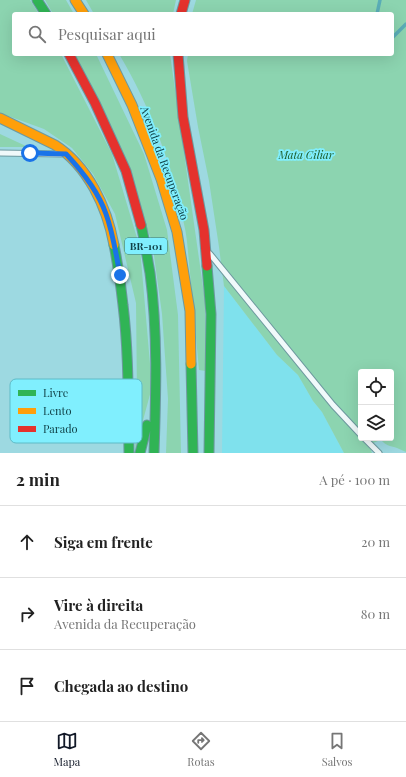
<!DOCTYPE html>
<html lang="pt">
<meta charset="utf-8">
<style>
body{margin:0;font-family:"Playfair Display",serif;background:#f6f6f6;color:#222}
.controls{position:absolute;right:12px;bottom:12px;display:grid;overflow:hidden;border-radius:4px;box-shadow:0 4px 16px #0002}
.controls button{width:36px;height:36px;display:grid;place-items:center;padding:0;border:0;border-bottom:1px solid #e0e0e0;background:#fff;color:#222;font:20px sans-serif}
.stop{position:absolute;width:12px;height:12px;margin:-9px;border:3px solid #1a73e8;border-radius:50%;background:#fff}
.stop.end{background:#1a73e8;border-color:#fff;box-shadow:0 1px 4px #0008}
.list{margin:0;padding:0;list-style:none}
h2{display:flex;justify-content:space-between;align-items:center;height:52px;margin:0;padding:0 16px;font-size:17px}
h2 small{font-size:13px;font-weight:400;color:#767676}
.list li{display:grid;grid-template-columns:26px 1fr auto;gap:12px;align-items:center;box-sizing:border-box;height:72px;padding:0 16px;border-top:1px solid #e0e0e0}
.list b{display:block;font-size:15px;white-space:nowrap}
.list p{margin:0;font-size:13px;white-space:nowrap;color:#767676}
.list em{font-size:13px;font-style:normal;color:#767676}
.icon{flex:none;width:22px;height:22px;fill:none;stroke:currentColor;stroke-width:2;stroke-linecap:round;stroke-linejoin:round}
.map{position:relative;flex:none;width:406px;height:453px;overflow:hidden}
.search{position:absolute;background:#fff;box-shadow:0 4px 16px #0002;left:12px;right:12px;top:12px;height:44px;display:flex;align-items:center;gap:10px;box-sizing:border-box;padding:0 14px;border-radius:4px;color:#767676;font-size:15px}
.sheet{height:268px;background:#fff}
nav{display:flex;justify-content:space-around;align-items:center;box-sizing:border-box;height:56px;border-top:1px solid #e0e0e0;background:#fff;font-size:11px;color:#767676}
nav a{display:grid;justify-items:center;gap:2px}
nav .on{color:#111827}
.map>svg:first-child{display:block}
.built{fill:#7fe1ed}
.green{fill:#8cd4b0;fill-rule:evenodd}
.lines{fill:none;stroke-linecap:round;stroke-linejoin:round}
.stream{stroke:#5aadb7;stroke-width:3.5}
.lane-casing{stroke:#6d999f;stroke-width:7}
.fast-casing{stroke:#6d999f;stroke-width:11}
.slow-casing{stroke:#6d999f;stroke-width:11}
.jam-casing{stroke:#6d999f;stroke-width:11}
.lane{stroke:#f0f9fa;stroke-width:5}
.fast{stroke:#30b455;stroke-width:9}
.slow{stroke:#ff9f0a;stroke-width:9}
.jam{stroke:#e5322d;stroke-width:9}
.route{stroke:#1a73e8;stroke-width:5}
.labels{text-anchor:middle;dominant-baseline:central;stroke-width:3.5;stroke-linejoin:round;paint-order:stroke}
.shield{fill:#80effe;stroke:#32767f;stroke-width:1}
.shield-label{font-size:10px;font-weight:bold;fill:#104248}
.park-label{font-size:11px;font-style:italic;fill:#1a5a26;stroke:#80effe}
.street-label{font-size:11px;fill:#104248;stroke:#80effe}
.key{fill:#80effe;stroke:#5ebbc7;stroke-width:1}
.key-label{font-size:11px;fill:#104248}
</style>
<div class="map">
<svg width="406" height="453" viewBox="0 0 406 453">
<rect width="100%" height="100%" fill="#9dd9e1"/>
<path class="built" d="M224,286L277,355L298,375L313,401L322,412L344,453H222Z"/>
<path class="green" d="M0,0H30L39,14H14V54H61L112,154L140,248L152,387L135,450L137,395L136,303L115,214L93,174L72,148L44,129L0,113Z
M45,0H66L74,14H53Z
M86,0H176L173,14H94Z
M196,0H406V452C403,451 400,449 397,448C391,446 387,446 382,441H378L371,444V450L372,453H344L322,412L313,401L298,375L277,355L224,286L219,247L209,181L198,127L187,61L188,54H392V14H192ZM361,372H391V438H361Z
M75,54H96L144,154L167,230L178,315L181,453H166L168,399L162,314L152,241Z
M119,54H170L205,301L206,371L199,370C196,337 193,305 190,273C188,257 188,240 184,224C173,166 149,104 119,54Z
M0,134L28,147H0Z"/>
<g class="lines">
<path class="stream" d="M377,14L380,0
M392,38L406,24"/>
<g class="lane-casing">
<path id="lane" d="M0,153L61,154
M210,254L333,405L361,435
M364,438L379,453"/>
</g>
<g class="fast-casing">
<path id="fast" d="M37,0L46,14
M141,225C145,241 147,257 150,273C158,333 156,393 154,453
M114,245C118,265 121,285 123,305C129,354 128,404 129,453
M207,266L211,314L209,453
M191,364L193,453
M140,453L147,425"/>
</g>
<g class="slow-casing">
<path id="slow" d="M75,0L84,14
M107,54L132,105L161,179L177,232L190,311L191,364
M0,118L55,145C88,166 107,207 114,245"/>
</g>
<g class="jam-casing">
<path id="jam" d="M181,14L185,0
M69,54L95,103L126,171L141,225
M178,54L183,117L204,230L207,266"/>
</g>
<use href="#lane" class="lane"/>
<use href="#fast" class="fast"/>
<use href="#slow" class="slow"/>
<use href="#jam" class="jam"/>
</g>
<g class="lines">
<path class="route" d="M30,153L66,154C83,172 98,191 106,214C113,233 116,254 120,275"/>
</g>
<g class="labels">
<rect class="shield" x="125" y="238" width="42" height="16" rx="3"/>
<g class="shield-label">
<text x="146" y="246">BR-101</text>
</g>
<g class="park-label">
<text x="306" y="154">Mata Ciliar</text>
</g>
<g class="street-label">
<text transform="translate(165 163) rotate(70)">Avenida da Recuperação</text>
</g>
</g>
<rect x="10" y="379" width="132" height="64" rx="6" class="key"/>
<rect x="18" y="390" width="18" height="6" fill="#30b455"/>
<rect x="18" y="408" width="18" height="6" fill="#ff9f0a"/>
<rect x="18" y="426" width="18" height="6" fill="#e5322d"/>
<g class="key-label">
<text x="43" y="397">Livre</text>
<text x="43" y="415">Lento</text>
<text x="43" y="433">Parado</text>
</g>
</svg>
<div class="controls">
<button><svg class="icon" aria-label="locate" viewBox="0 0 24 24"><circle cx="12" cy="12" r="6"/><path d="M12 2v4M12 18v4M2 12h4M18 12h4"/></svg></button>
<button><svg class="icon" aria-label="layers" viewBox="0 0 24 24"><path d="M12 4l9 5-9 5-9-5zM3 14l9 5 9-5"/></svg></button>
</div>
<div class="stop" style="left:30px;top:153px"></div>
<div class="stop end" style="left:120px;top:275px"></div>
<div class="search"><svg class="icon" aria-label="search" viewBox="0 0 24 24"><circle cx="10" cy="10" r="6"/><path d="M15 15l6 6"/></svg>Pesquisar aqui</div>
</div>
<section class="sheet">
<h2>2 min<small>A pé · 100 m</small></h2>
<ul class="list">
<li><svg class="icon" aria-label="ahead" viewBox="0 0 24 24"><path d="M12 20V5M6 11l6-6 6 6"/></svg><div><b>Siga em frente</b></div><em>20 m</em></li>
<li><svg class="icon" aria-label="right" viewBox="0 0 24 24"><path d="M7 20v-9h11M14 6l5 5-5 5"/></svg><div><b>Vire à direita</b><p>Avenida da Recuperação</p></div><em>80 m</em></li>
<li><svg class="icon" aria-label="arrive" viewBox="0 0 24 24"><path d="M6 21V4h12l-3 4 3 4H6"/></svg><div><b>Chegada ao destino</b></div></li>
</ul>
</section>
<nav>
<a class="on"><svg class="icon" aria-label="map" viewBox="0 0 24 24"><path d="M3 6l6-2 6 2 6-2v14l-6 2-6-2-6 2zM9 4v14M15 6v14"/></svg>Mapa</a>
<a><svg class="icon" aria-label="directions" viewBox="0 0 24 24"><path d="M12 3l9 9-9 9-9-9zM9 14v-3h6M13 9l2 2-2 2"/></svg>Rotas</a>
<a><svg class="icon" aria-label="saved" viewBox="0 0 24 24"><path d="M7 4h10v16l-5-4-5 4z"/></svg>Salvos</a>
</nav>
